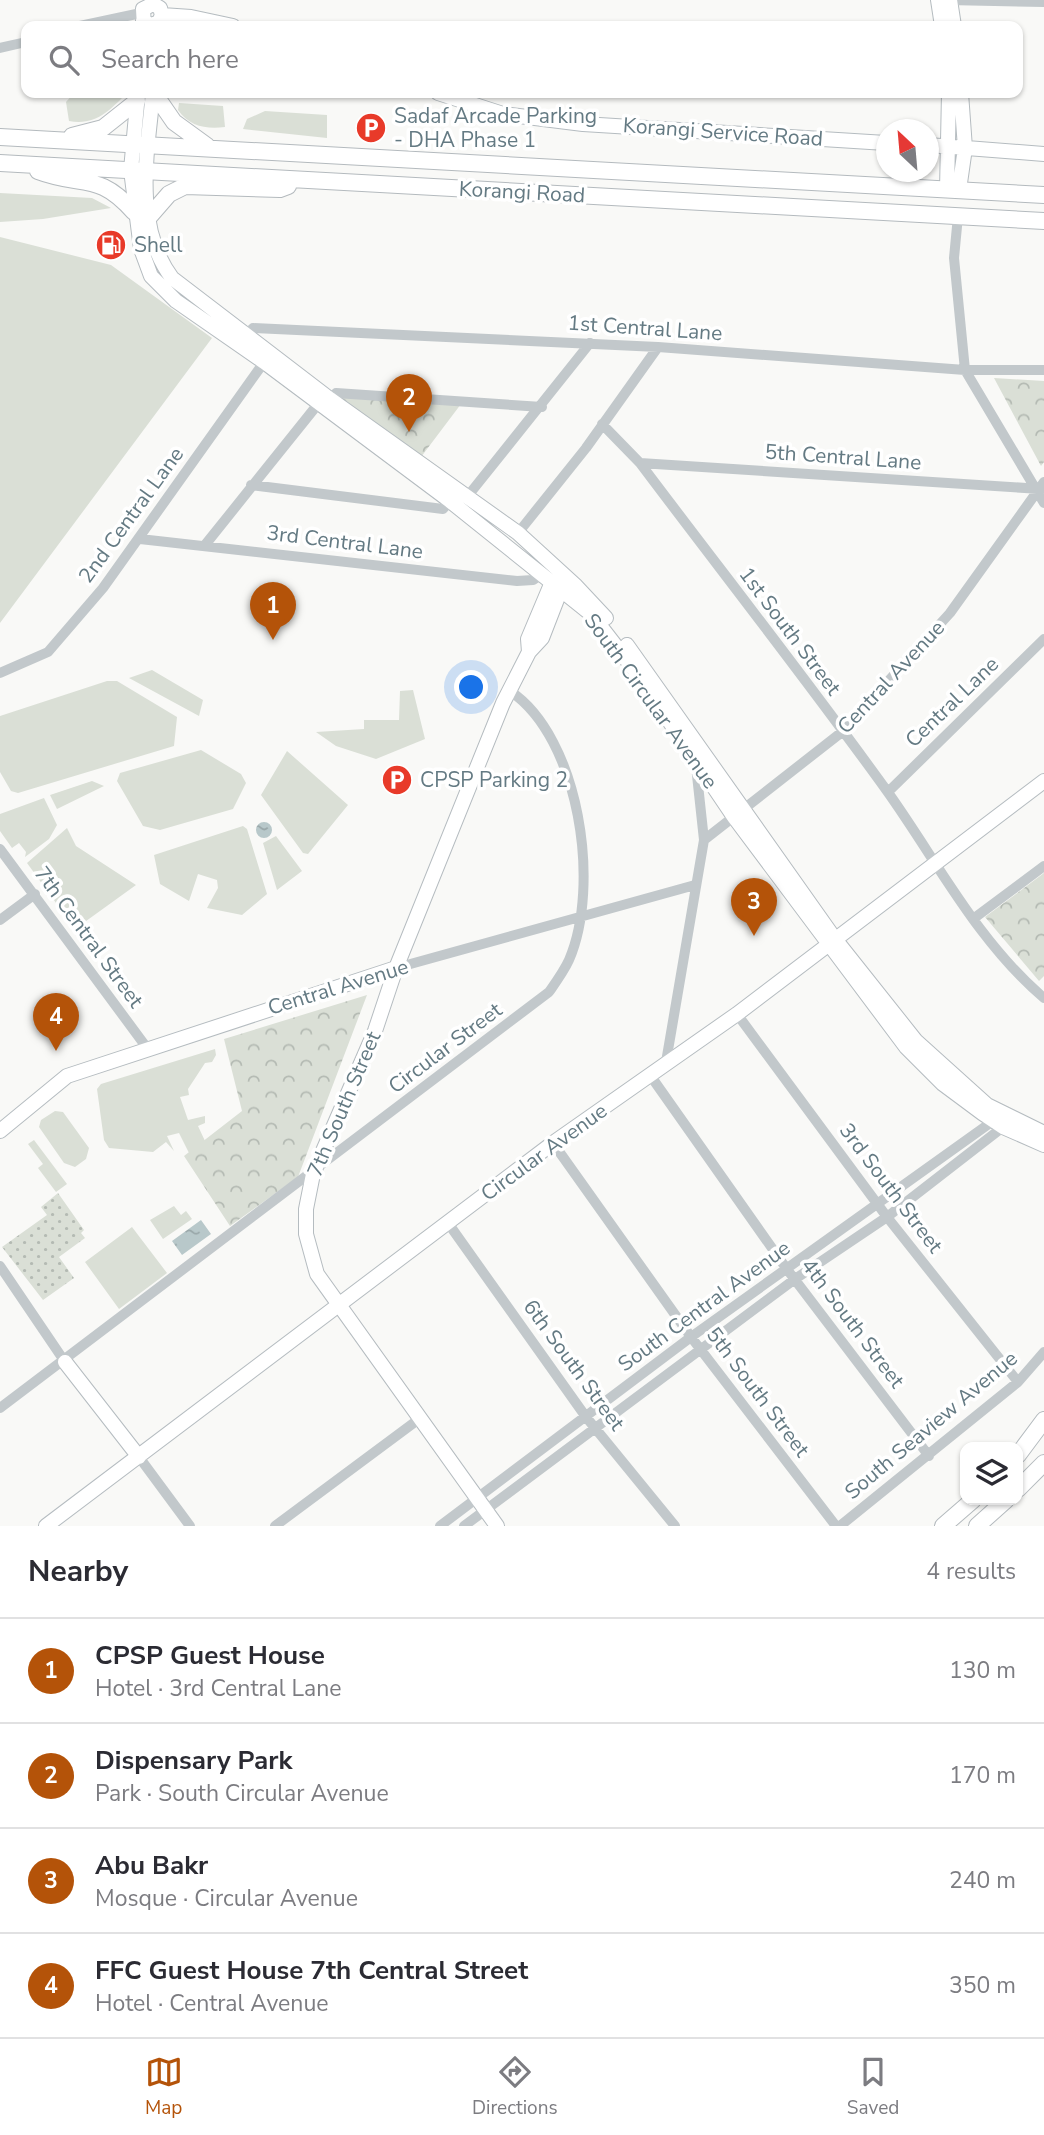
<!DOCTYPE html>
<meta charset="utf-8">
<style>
body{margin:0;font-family:"Nunito Sans",sans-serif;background:#f2f2f3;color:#2b2b33}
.controls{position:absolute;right:21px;bottom:21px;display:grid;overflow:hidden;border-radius:14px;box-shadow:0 2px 5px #0004}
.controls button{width:63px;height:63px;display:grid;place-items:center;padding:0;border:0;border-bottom:2px solid #e1e1e2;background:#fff;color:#2b2b33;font:35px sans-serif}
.compass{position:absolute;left:876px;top:119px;width:63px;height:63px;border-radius:50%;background:#fff;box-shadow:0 2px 5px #0004;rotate:334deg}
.you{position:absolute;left:472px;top:688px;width:24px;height:24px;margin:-18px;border:5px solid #fff;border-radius:50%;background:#1a73e8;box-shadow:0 0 0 10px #1a73e833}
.badge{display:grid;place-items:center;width:46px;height:46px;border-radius:50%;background:#b45309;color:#fff;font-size:23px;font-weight:700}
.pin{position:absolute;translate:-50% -58px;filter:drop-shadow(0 2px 4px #0008)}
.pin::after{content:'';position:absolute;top:37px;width:24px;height:21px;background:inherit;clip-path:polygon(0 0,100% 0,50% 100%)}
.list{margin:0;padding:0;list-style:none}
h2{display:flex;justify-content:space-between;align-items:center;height:91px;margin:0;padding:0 28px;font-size:30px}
h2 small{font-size:23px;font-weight:400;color:#7c7c81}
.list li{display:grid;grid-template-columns:46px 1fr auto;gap:21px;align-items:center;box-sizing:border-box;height:105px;padding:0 28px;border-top:2px solid #e1e1e2}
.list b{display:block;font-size:26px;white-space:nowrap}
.list p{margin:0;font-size:23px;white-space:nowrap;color:#7c7c81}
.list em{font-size:23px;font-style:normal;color:#7c7c81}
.icon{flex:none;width:38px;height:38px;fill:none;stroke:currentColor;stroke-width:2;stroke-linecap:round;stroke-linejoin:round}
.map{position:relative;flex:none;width:1044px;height:1526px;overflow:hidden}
.search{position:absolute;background:#fff;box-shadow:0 2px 5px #0004;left:21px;right:21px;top:21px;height:77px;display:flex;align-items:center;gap:18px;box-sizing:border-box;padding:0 24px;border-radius:14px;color:#7c7c81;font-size:26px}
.sheet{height:511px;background:#fff}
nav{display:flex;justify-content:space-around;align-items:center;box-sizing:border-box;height:98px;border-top:2px solid #e1e1e2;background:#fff;font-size:19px;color:#7c7c81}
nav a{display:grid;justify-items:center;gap:4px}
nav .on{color:#b45309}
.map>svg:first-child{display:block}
.grass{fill:#dadfd6}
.forest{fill:url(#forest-crowns)}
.garden{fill:url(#garden-dots)}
.water{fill:url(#water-ripples)}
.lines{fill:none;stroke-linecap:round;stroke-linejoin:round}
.secondary-casing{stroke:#b5bcc0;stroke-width:16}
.primary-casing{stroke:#b4babe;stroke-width:18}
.street{stroke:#c2c8cb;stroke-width:10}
.secondary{stroke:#fff;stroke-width:14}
.primary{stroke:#fff;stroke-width:16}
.labels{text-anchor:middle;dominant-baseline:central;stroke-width:7;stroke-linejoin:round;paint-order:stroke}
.poi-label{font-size:21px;fill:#647a83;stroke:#fff;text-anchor:start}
.street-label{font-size:21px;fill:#647a83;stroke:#fff}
</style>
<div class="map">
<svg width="1044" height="1526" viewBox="0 0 1044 1526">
<defs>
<pattern id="forest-crowns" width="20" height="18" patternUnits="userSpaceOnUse" patternTransform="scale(1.75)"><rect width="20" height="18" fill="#dadfd6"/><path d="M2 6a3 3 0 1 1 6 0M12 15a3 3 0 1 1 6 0" fill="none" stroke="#b4bab3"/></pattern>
<pattern id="garden-dots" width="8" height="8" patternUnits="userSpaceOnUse" patternTransform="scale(1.75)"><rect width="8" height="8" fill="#dadfd6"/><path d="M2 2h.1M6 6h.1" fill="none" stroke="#b4bab3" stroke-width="1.8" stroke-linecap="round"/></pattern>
<pattern id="water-ripples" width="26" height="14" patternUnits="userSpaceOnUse" patternTransform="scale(1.75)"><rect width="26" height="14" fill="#b8c8ca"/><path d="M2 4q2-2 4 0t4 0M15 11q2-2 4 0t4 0" fill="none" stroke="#99a7a9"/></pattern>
</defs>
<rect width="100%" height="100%" fill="#f9f9f7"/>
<path class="grass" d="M74,93H127C110,110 96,126 69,121L66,102Z
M179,103L223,106L225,127C206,129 190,127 178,110Z
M265,111L327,115V138L243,129L247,119Z
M0,193L92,198L111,208L43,219L0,222Z
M0,237L111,265L212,338L0,623Z
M152,670L203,700L199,716L129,678Z
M107,681H117L177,717L174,746L18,793L11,791L0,772V716Z
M413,690L425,739L376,759L336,746L316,732L364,729V720H399L400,691Z
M201,750L241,774L246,783L233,809L160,830L143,826L117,781L120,773Z
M287,751L348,805L308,854L303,853L261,795Z
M92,781L104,786L57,809L50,795Z
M44,798L57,825L49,839L25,857L26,852L19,843L12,848L0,831V814Z
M243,826L247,829L267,894L242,915L207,908L218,888L217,880L198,874L189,901L160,884L154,855Z
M67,828L76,846L136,885L75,929L27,863Z
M276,836L302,871L277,890L263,843Z
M215,1049L216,1055L212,1062L205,1063L188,1089L189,1095L180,1097L188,1120L205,1116V1123L198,1126L205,1141L189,1153L179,1133L167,1136L174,1151L166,1142L153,1152L109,1148L104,1140L97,1089L101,1084Z
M55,1111L63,1112L89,1148L86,1159L75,1167L64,1163L39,1127L41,1120Z
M34,1140L67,1184L56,1192L38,1168L43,1164L28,1144Z
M174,1206L181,1215L186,1211L192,1219L163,1239L150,1220Z
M132,1227L167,1273L119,1309L85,1262Z"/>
<path class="forest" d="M994,378L1044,381V462L1041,466Z
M336,394L461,404L418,461L332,399Z
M1044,873V976L1039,981L985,917Z
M367,995L298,1177L230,1226L184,1156L242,1111L224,1039Z"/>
<path class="garden" d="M58,1193L84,1230L81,1233L85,1238L59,1257L74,1278L43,1300L2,1247L47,1215L41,1207Z"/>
<path class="water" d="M256 830a8 8 0 1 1 16 0a8 8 0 1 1-16 0Z
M201,1220L211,1234L182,1255L172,1241Z"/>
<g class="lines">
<g class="secondary-casing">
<path id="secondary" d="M938,0L942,26
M950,0L954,26
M162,15L191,17L233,26
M143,21L151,25L159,22L162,15L160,8L153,4L143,9L144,26
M138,93L131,170L141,249L151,276L176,301L264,362L450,501L591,614L636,672L734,817L906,1047L943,1084L982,1113L1003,1127L1044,1145
M153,93C147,153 133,226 172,278L330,399L518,533L576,586L606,618
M438,93L503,114L583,124L886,143
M928,145L1044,154
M947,190L949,93
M959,190L965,148L961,93
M627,645L835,939L916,1041L987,1105L1044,1133
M529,652L528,639L552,582
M0,1131L67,1076L396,968
M65,1362L139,1457
M46,1526L553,1143L737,1014L1044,781
M497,1526L317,1274L306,1234V1209L313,1174L375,1031L396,968L503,703L529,652L542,638L561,589"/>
</g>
<g class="primary-casing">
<path id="primary" d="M154,93L174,122L207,146
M72,136L103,128L137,101
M0,137L1044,195
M0,163L1044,221
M38,171C83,188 98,171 134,212
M149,217L169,194L185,186L280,189L288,186
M1018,1455L1044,1420
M1018,1489L1044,1463
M943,1526L973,1500
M977,1526L1006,1500"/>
</g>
<path class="street" d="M947,0L1044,2
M80,26L141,13
M0,48L26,42
M958,216L954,258L965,370L1044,503
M245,336L253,328L658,347L965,370H1044
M330,399L336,393L542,407
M602,424L640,463C722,572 807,680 887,791C937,861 977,941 1044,998
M640,463L1041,489
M251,485L443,509L450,501
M467,497L590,343
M518,533L586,448L658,347
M140,539L517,581L533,580L542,574
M205,545L318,404
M0,673L48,652L103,588L267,358
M888,792L1044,639
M704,840L842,732L950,613L1044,482
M0,849L147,1048
M973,919L1044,866
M0,920L35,894
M396,968L695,885
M737,1014L887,1217L1018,1382
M666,1062L704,840L696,766
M650,1075L786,1268L929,1456
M553,1143L691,1337L836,1526
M448,1223L586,1417L675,1526
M0,1266L65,1362
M0,1408L549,992C556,982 564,971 569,960C601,886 580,738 510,691
M139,1457L190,1526
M275,1526L419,1419
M440,1526L691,1337L993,1121
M464,1526L795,1279L887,1217L1003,1127
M840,1526L1018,1382L1044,1352"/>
<use href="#secondary" class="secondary"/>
<use href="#primary" class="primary"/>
</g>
<defs>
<g id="parking-disc" transform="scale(1.575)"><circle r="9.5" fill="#e83a29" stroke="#fff"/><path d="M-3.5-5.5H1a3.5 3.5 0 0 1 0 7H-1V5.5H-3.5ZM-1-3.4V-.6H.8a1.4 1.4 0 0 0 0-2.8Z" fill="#fff"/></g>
<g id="fuel-disc" transform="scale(1.575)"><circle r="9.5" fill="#e83a29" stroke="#fff"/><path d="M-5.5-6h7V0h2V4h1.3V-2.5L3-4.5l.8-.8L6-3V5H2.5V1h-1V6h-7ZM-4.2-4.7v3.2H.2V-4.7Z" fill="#fff"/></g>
</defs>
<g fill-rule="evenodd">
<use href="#parking-disc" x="371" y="128"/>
<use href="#fuel-disc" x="111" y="245"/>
<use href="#parking-disc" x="397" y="780"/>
</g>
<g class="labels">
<g class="poi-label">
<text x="394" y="116">Sadaf Arcade Parking<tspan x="394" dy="24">- DHA Phase 1</tspan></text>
<text x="134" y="245">Shell</text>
<text x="420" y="780">CPSP Parking 2</text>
</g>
<g class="street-label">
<text transform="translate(723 132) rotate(4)">Korangi Service Road</text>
<text transform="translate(522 192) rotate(3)">Korangi Road</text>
<text transform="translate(645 328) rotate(4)">1st Central Lane</text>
<text transform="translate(843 457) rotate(4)">5th Central Lane</text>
<text transform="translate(131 515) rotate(-54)">2nd Central Lane</text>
<text transform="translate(345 542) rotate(7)">3rd Central Lane</text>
<text transform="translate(790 631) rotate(53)">1st South Street</text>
<text transform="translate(891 677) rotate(-47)">Central Avenue</text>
<text transform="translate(651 701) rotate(54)">South Circular Avenue</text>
<text transform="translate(952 702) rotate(-44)">Central Lane</text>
<text transform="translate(89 937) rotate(54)">7th Central Street</text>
<text transform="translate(338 987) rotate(-17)">Central Avenue</text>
<text transform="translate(445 1048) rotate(-37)">Circular Street</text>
<text transform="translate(344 1104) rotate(-67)">7th South Street</text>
<text transform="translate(544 1152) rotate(-36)">Circular Avenue</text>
<text transform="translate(891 1188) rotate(53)">3rd South Street</text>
<text transform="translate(704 1306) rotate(-36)">South Central Avenue</text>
<text transform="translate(853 1323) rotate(53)">4th South Street</text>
<text transform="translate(574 1365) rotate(54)">6th South Street</text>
<text transform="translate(758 1392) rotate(53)">5th South Street</text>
<text transform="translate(931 1425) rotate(-40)">South Seaview Avenue</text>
</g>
</g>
</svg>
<div class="controls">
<button><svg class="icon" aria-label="layers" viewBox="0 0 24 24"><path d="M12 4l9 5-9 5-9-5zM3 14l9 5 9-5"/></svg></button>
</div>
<svg class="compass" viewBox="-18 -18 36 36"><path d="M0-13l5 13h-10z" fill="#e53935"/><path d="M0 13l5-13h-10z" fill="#7c7c81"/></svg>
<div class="you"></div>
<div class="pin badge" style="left:273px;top:640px">1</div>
<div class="pin badge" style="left:409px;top:432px">2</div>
<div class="pin badge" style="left:754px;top:936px">3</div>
<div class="pin badge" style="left:56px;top:1051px">4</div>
<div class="search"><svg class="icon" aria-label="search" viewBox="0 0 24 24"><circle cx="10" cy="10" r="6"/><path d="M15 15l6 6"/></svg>Search here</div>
</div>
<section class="sheet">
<h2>Nearby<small>4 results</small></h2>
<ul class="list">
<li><span class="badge">1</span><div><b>CPSP Guest House</b><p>Hotel · 3rd Central Lane</p></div><em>130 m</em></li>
<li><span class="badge">2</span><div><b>Dispensary Park</b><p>Park · South Circular Avenue</p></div><em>170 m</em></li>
<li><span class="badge">3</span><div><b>Abu Bakr</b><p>Mosque · Circular Avenue</p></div><em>240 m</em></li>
<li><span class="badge">4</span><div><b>FFC Guest House 7th Central Street</b><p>Hotel · Central Avenue</p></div><em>350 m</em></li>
</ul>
</section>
<nav>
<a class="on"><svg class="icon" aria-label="map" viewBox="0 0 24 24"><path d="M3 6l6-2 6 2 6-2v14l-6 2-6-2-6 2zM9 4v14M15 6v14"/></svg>Map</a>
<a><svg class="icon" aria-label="directions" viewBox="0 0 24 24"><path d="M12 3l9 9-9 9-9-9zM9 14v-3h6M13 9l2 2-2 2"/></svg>Directions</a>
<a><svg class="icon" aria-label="saved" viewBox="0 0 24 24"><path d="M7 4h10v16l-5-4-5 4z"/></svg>Saved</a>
</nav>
